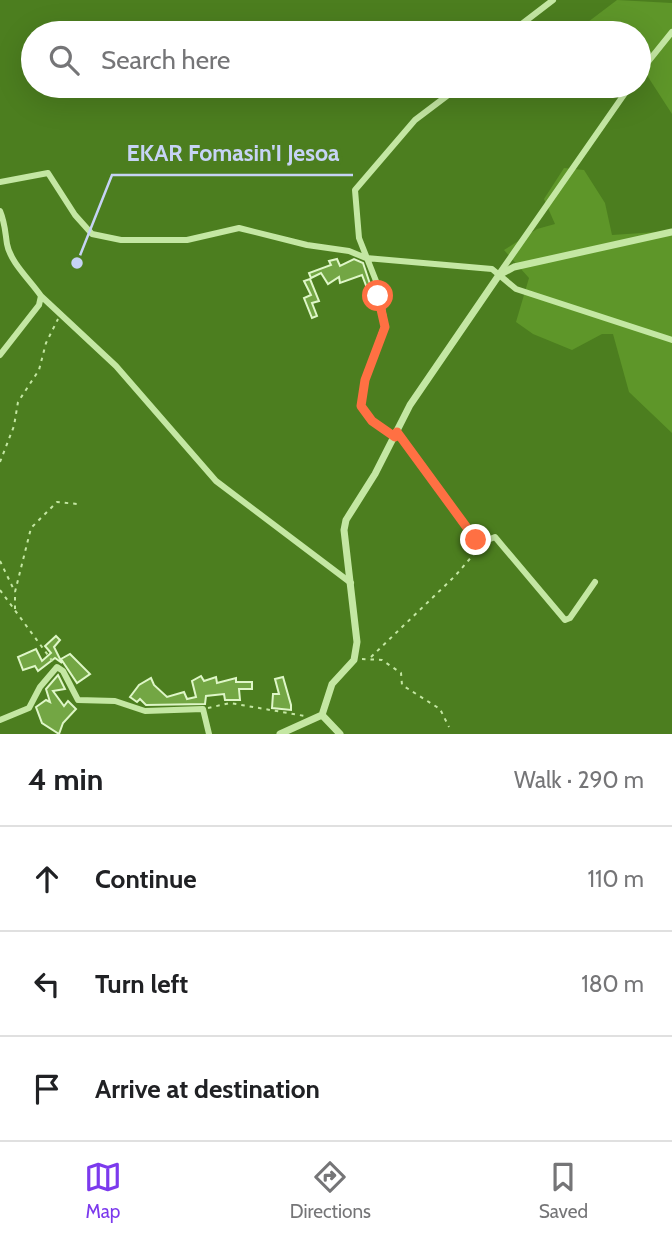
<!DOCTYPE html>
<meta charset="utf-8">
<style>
body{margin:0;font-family:Cabin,sans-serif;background:#f2f2f2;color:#202124}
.stop{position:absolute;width:21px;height:21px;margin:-16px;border:5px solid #ff7043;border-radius:50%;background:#fff}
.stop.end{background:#ff7043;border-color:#fff;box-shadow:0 2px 7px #0008}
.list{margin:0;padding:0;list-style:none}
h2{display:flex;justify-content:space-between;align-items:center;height:91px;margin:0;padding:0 28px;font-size:30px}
h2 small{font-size:23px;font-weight:400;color:#757577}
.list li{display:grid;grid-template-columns:46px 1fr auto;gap:21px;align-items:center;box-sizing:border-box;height:105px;padding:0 28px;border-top:2px solid #e0e0e0}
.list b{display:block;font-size:26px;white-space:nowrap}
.list em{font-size:23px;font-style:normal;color:#757577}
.icon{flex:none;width:38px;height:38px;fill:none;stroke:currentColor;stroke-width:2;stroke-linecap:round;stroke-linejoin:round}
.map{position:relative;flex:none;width:672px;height:734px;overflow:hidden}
.search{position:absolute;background:#fff;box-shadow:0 7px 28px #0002;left:21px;right:21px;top:21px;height:77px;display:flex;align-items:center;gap:18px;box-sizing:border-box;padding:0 24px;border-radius:38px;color:#757577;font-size:26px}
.sheet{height:406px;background:#fff}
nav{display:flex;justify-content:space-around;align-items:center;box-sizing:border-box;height:98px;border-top:2px solid #e0e0e0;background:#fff;font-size:19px;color:#757577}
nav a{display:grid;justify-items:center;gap:4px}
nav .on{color:#7c3aed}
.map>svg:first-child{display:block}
.green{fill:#5e9629}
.building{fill:#73a644;stroke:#def6c7;stroke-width:2}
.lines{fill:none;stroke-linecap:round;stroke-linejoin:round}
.path{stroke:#c4e7a3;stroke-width:2;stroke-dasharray:3.5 5;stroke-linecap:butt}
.minor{stroke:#c4e7a3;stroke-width:6}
.tertiary{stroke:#c4e7a3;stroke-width:7}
.route{stroke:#ff7043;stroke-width:9}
.leader{fill:none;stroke:#c6d3f5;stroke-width:2.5}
.callout-dot{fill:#c6d3f5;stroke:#4c7e1f;stroke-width:2.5}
.callout-label{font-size:23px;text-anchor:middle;font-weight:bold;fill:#c6d3f5;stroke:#4c7e1f;stroke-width:7;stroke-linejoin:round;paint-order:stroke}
</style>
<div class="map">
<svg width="672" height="734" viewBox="0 0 672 734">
<rect width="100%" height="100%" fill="#4c7e1f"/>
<path class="green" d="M617,0L672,3V114L639,63V33H585L584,25Z
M564,168L584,170L605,203L612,235L672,231V433L629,392L613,334H602L572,350L533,334L516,322L529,278L504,250L537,229L555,224L544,199Z"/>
<path class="building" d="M337,259L340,266L354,259L363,263L371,287L367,288L362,275L340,283L339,277L328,284L321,273L311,278L309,273L331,265L329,261Z
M310,279L319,301L312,303L317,316L312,318L304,298L311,295L304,281Z
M56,636L60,640L54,647L62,663L55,658L38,671L35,666L23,670L18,657L36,649L42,661L51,653L45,646Z
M70,654L90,674L77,683L61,659Z
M58,675L65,689L53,691L64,706L68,701L76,709L63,723L59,734L42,723L36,707L46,700L50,702L46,689Z
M201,676L204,681L216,677L217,683L236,678V682H252V689H239L240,700H225L224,694L206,696L205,704L146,705L140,699L137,702L130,697L139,685L151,678L154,685L167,697L184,692L187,699L196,697L192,681Z
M283,677L291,705V710L272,708L273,694H279L275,679Z"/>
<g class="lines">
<path class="path" d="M0,462L14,426L18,402L39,370L46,343L58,319
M0,561L15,592
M0,590L53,662
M15,609V592L31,528L57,502L77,504
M371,657L455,576L481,546
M362,659L382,660L401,673L402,685L440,709L449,727
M208,708L230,703L305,716"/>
<path class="minor" d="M510,33L553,0
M639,73L672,32
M0,182L48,173L75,215L92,234L121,240H187L239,228L307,245L349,251L366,258L492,269L516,289L672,340
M0,211C5,223 5,231 7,244C10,262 31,281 41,296L39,305L0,355
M499,274L630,86
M41,296L116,366L216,481L351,583
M397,432L476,540L485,541L495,537L565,620L570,618L595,582
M395,437L372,421L361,406L365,380L385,324L378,286L359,238L355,190L415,120L460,86
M0,720L29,708L40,687L57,667L63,671L78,700L115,701L145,711L203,709L209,734"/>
<path class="tertiary" d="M322,715L340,734
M280,734L322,715L332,684L354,660L357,642L344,530L346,520L375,474L410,405L499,275L514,267L672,232"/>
</g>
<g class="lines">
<path class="route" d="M378,296L385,327L365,380L361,406L372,421L395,437L397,432L476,540"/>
</g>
<path class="leader" d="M77 263L112 175H353"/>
<circle class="callout-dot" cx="77" cy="263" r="7"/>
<g class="callout-label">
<text x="233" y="161">EKAR Fomasin'I Jesoa</text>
</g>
</svg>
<div class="stop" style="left:378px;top:296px"></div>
<div class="stop end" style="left:476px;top:540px"></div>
<div class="search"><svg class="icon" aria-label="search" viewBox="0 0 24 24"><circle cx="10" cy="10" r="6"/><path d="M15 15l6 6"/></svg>Search here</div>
</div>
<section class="sheet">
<h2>4 min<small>Walk · 290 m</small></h2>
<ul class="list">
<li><svg class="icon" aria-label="ahead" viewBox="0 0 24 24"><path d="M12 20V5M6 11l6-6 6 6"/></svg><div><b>Continue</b></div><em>110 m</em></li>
<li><svg class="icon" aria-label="left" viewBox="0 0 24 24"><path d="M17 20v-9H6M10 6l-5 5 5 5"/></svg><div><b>Turn left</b></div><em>180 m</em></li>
<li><svg class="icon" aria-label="arrive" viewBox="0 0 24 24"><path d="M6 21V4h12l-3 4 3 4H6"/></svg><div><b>Arrive at destination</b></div></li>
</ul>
</section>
<nav>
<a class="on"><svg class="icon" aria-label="map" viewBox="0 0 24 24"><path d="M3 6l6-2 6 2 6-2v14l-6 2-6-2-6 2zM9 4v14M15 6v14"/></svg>Map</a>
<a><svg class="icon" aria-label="directions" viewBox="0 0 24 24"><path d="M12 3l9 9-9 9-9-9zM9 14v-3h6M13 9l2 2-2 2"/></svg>Directions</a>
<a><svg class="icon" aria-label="saved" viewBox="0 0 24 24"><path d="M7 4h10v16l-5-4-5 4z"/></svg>Saved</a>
</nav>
